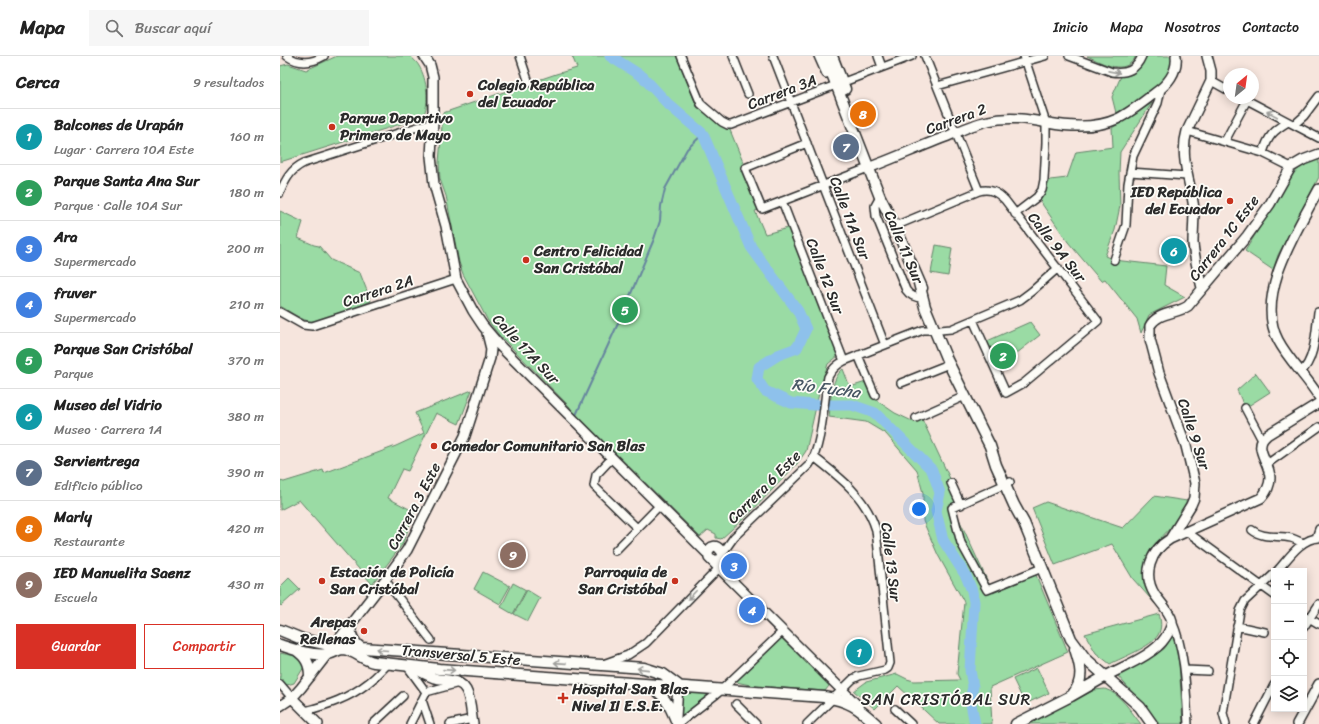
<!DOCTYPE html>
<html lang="es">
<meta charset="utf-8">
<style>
body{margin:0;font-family:Sriracha,sans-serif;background:#f6f6f6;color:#222}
.controls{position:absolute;right:12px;bottom:12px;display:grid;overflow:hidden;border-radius:0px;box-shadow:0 2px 10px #0003}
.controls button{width:36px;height:36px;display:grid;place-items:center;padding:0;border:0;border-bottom:1px solid #e0e0e0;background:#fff;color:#222;font:20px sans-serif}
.compass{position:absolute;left:943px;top:12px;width:36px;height:36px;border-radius:50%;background:#fff;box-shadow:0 2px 10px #0003;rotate:29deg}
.you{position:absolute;left:639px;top:453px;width:14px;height:14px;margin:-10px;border:3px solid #fff;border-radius:50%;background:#1a73e8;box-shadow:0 0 0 6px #1a73e833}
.badge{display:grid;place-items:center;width:26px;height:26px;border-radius:50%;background:#d93025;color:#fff;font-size:13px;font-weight:700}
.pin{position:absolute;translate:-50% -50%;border:2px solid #fff;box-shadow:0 1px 4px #0006}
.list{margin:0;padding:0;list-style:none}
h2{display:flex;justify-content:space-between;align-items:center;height:52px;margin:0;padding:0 16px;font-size:17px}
h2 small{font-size:13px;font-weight:400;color:#767676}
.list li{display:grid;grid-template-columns:26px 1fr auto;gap:12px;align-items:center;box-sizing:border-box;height:56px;padding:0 16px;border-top:1px solid #e0e0e0}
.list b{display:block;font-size:15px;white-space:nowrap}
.list p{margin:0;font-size:13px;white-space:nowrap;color:#767676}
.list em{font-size:13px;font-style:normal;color:#767676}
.actions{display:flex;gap:8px;padding:12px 16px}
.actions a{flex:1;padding:9px 0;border:1px solid #d93025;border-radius:0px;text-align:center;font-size:14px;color:#d93025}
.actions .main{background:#d93025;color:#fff}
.icon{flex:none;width:22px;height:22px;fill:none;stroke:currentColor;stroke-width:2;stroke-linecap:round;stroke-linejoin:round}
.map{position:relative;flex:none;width:1039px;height:668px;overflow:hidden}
header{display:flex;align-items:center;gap:24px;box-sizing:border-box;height:56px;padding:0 20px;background:#fff;border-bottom:1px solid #e0e0e0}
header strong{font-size:19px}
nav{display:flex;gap:22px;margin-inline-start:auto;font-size:14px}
.search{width:280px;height:36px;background:#f6f6f6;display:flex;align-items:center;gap:10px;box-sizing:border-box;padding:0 14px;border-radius:0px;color:#767676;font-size:15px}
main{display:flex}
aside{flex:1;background:#fff}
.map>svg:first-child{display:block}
.green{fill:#9adba4;stroke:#628368}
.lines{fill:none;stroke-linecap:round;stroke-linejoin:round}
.stream{stroke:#66859e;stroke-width:2}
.river{stroke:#8ec1eb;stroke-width:11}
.minor-casing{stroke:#2b2b2b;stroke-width:10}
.tertiary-casing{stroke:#2b2b2b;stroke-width:12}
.secondary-casing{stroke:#2b2b2b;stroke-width:13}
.minor{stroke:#fdfcf7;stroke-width:7}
.tertiary{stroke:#fdfcf7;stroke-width:9}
.secondary{stroke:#fdfcf7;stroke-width:10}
.oneway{stroke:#9e9e9b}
.poi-dot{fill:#c8321e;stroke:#fdfcf7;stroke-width:1.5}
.labels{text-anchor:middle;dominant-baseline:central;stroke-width:3.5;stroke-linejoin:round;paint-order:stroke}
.poi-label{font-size:15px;font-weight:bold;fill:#2b2b2b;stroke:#fdfcf7;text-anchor:start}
.street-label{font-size:15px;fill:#2b2b2b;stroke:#fdfcf7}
.water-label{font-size:16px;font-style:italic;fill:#495865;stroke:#fdfcf7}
.neighbourhood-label{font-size:16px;letter-spacing:1px;fill:#2b2b2b;stroke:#fdfcf7}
</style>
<header>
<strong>Mapa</strong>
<div class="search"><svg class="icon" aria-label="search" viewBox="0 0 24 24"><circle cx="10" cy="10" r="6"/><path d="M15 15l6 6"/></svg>Buscar aquí</div>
<nav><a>Inicio</a><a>Mapa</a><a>Nosotros</a><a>Contacto</a></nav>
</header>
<main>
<aside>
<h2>Cerca<small>9 resultados</small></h2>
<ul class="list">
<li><span class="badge" style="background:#0f9aa8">1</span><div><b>Balcones de Urapán</b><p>Lugar · Carrera 10A Este</p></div><em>160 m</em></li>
<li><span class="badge" style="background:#2e9e5b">2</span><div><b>Parque Santa Ana Sur</b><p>Parque · Calle 10A Sur</p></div><em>180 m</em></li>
<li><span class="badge" style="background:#3f7fe0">3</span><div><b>Ara</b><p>Supermercado</p></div><em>200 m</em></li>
<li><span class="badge" style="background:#3f7fe0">4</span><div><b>fruver</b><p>Supermercado</p></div><em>210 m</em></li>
<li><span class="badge" style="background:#2e9e5b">5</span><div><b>Parque San Cristóbal</b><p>Parque</p></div><em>370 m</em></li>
<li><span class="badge" style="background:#0f9aa8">6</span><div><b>Museo del Vidrio</b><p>Museo · Carrera 1A</p></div><em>380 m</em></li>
<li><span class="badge" style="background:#5c6f8a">7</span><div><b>Servientrega</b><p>Edificio público</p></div><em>390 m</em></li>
<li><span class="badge" style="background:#e8710a">8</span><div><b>Marly</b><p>Restaurante</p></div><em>420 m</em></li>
<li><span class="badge" style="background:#8d6e63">9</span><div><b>IED Manuelita Saenz</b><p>Escuela</p></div><em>430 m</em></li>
</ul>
<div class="actions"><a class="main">Guardar</a><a>Compartir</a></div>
</aside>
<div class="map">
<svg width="1039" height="668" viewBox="0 0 1039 668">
<rect width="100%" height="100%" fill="#f6e5dd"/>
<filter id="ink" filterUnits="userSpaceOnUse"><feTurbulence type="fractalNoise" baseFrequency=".025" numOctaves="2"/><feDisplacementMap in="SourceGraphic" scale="8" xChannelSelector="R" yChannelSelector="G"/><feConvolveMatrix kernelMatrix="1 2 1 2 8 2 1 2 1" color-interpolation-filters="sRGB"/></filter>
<g filter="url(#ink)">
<path class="green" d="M57,0H130C133,3 137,6 139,10C147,23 150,47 143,61L0,106V10L8,8L26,14Z
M292,0H397L417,51L450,74L482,153L475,155L485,178L508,172L558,300L548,308L545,317L540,333L526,395L517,408L470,457L441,483L436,482V478L428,474L420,481L301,363L298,364L293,359L290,351L219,279L208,265L183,218L179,206L166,140L160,123L159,107L163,57L276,18L297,12Z
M807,0H856C845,21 823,7 807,0Z
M865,0H893C892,5 892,11 890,16C886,31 850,50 836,57L832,41L841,20C853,20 861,11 865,0Z
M872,47L840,96L839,117L840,150L835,174L825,200L834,204L886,210L884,229L905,241L869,259L861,277L857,263L825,223L821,225L788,186L760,145L770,124L787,122L796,96L833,91L832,72Z
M1039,103V121L998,199L993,214L965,195L1013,118L1023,109Z
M0,155L23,166L18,182L34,189L39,190L51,204L80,217L91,245C76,251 42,268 28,265C18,262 9,255 0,250Z
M656,189L672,192L668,220L651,217Z
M750,266L760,279L718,312L705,286Z
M563,313L570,331L586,326L593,342L615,357L632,365L641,361L681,446L673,450L713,537L756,519L788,596L710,631L712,668H659L618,630L595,653L574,635L586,626L617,618L627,623L634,625L680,624L677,618L684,546L658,499L643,465V437L637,414L606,378L586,366L549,361C551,346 550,323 563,313Z
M976,317L990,336L965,352L957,334Z
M192,334L179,368L156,357L128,415L122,413L108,442L135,456L122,489L92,528L19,444L0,454V425L4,426L43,414L44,417L116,390L144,377L135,357Z
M874,440L907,445L897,465L876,487L870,496L866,508L868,533L879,552L853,523L832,488L775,509L752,452L766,446L843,472Z
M203,516L230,530L220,548L194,533Z
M9,522L20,533L1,550L0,549V531Z
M233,527L246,534L233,558L221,551Z
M247,534L260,542L248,565L234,558Z
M879,558C881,565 882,572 878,579C871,591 843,601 830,608L816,597L805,578Z
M893,580L899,607L903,668H877L872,658L836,618L884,593Z
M502,582L549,630L545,635L475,630L456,626Z
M0,597C12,600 18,597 24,611L14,627L7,629L0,624Z
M757,612L769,637L745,648L733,623Z
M825,633C841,638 851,656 861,668H749L814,634Z
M401,634L433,635L398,663Z"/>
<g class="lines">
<path class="stream" d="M296,359L341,261L374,183L380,165L381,150L385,133L407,93L423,78"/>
<path class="river" d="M330,0L363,21L388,48L423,78L471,191L518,255L526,273L517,292L498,299L479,311L477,323L485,335L511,347L534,349H572L595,357L652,414L660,437L656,455L663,484L686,520L692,535L694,546L690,614L693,631L690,643L695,668"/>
<g class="minor-casing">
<path id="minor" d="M7,0C20,9 32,7 44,0
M240,0L249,27
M401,0L421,48L442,66L448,69H451L632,0
M453,0L468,38
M493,0L605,289
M538,0L546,18L551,16
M598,0L602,11
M645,0L699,135
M789,0L832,16C847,18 856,14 862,0
M931,25L949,35
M657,30L765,0
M963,42L1039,82
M1015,68L1024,60L1039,40
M907,75L983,97L1011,111
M945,85L967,44
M527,87L465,112L482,153L588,112
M983,97C988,80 993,75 1008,66
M850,116L907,120
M0,137C5,124 11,113 24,107L153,66
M600,141L595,150L596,160L626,234C630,240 636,242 643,242
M502,145L564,305
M735,158L757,141L762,134L764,124L766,87V67L744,0
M615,170L699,135C710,132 717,136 725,144L818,265L744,327L726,337L693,264
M834,204L846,169L848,128L853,100L878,47L881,33
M0,256L23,269L32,270L176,223
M578,299L595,339
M1020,316C1035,307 1036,273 1038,256
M621,327L669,308
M965,352L982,384
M636,362L685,340
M332,402L316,419L314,430L357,472
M987,408L1039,371
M730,426L672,452L681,487L707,534L762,512
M671,427L681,449
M972,474C983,483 998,479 1011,482C1015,483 1019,485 1023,487
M906,475L994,539
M1036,482L1039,473
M335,495L379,450
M442,498L454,481L529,409C542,393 544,343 548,321C552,313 556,309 564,305L643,274H660L671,273L740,244L752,235L778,212
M997,515C1008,503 1021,482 1039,482
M105,524L151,584
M1024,559L1039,568
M892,565C906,597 906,634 908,668
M957,570L985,576
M1024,571L1039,548
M323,608L348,599L366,587L440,511
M127,610L146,636
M905,614L928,615
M0,628L12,642
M142,644L150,668
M456,648L476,668
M615,653L631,668
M25,655C48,649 69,642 88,627C95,622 102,614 108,608
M93,668L123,640
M130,668L146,636L179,627
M170,668L192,663
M398,668L438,637L503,575
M527,668L573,623L579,620L605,614L608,612L610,607L596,474C586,441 560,421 534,401
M946,668L943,657L960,555L965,545L994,518
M974,668L994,629"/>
</g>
<g class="tertiary-casing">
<path id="tertiary" d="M144,0L150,9L153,21V66L151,100L154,128L166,170L176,223L193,255L203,270L220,290L428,498L429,502L579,651
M588,112C615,102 641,90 668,80C681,74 694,68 708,65C728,60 748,63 768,67C790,71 815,73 837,63C850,57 863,46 875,37C887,29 898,16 896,0
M1039,133C1018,173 974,239 998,284C1009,305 1027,321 1039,341
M922,232C919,218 914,202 913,187C913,176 914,165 914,153C911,126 899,102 907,75L931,25V15L927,0
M890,483L911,449L914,442L915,427L906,390L879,317L870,283V270C877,256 897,258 908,250L967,180L990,148L1011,111L1023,104L1039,98
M428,498C432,477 455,506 433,504
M131,611C139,615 146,619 154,622C165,625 179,622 186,634C191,643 191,658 193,668
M826,620C844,610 874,599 885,582C888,578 892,570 892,565C890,556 880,546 875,539C862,519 870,495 890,483L981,442C1007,414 966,396 987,379L1039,347
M365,628C385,638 389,648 397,668
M12,642L38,668
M0,650L12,642L21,632L105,524L127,494L185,380L210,302L211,293L207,277
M396,661L398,629
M1017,668L1039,628"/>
</g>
<g class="secondary-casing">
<path id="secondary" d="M545,0L600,141L615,170L642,232
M552,0L565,33
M639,227L645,251L667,304L710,390L716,409L734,449L744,467L791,583L805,602L860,651L872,668
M71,569C69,579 73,586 81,592
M0,574L22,583L54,590L364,612L383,618L398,629
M0,589C15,594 32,600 48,598C54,597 58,593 63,593C74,594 83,604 94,606L159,613L544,641C568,644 579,652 596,668
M16,594C26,601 30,608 30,620
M793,638C805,623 800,608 795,593
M736,668L791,640L826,620"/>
</g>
<use href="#minor" class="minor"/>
<use href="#tertiary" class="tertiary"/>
<use href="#secondary" class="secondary"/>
</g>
<defs><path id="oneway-shaft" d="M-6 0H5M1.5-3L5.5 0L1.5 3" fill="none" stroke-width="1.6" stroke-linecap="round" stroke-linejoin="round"/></defs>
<g class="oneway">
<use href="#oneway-shaft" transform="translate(834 16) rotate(11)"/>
<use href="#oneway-shaft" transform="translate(992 58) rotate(-152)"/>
<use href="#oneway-shaft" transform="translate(412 539) rotate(134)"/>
<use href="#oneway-shaft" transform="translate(102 594) rotate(-175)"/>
<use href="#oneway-shaft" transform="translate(280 607) rotate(-176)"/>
<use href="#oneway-shaft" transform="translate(363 613) rotate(-174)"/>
<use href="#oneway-shaft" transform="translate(169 614) rotate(4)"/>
</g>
</g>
<g class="poi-dot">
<circle cx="190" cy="38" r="4"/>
<circle cx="52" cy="71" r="4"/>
<circle cx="950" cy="145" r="4"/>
<circle cx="246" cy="204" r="4"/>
<circle cx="154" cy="390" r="4"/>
<circle cx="42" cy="525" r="4"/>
<circle cx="395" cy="525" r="4"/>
<circle cx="84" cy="575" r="4"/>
<path d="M281 636h4v4h4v4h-4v4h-4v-4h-4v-4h4z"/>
</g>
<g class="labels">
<g class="poi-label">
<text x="198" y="29">Colegio República<tspan x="198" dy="17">del Ecuador</tspan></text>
<text x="60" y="62">Parque Deportivo<tspan x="60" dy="17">Primero de Mayo</tspan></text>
<text x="942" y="136" text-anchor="end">IED República<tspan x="942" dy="17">del Ecuador</tspan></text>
<text x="254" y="195">Centro Felicidad<tspan x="254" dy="17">San Cristóbal</tspan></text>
<text x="162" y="390">Comedor Comunitario San Blas</text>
<text x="50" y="516">Estación de Policía<tspan x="50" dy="17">San Cristóbal</tspan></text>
<text x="387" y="516" text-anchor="end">Parroquia de<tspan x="387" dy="17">San Cristóbal</tspan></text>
<text x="76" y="566" text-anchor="end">Arepas<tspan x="76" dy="17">Rellenas</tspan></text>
<text x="292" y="633">Hospital San Blas<tspan x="292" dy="17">Nivel II E.S.E.</tspan></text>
</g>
<g class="street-label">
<text transform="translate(502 36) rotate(-21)">Carrera 3A</text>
<text transform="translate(676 63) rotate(-20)">Carrera 2</text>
<text transform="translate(570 162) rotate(69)">Calle 11A Sur</text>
<text transform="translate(944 182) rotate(-52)">Carrera 1C Este</text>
<text transform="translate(624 191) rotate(67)">Calle 11 Sur</text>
<text transform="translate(777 191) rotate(52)">Calle 9A Sur</text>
<text transform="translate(545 220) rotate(69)">Calle 12 Sur</text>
<text transform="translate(98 235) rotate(-18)">Carrera 2A</text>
<text transform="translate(246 293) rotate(47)">Calle 17A Sur</text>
<text transform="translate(914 378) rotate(72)">Calle 9 Sur</text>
<text transform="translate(484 431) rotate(-45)">Carrera 6 Este</text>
<text transform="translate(134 450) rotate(-62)">Carrera 3 Este</text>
<text transform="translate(611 506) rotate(83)">Calle 13 Sur</text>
<text transform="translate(181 599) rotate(5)">Transversal 5 Este</text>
</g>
<g class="water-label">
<text transform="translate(546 332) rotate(7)">Río Fucha</text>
</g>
<g class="neighbourhood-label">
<text x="666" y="643">SAN CRISTÓBAL SUR</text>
</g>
</g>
</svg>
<div class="controls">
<button>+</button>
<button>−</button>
<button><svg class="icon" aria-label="locate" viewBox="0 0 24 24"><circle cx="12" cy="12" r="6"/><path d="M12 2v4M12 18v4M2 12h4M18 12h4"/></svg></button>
<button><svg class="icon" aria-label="layers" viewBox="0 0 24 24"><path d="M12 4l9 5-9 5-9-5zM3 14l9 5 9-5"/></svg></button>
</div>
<svg class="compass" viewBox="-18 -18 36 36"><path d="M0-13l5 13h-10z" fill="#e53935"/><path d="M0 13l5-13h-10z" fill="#767676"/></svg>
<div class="you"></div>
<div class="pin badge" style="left:579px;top:596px;background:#0f9aa8">1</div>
<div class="pin badge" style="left:723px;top:300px;background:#2e9e5b">2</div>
<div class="pin badge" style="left:454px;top:510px;background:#3f7fe0">3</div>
<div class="pin badge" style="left:472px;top:554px;background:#3f7fe0">4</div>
<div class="pin badge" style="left:345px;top:254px;background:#2e9e5b">5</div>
<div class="pin badge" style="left:894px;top:195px;background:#0f9aa8">6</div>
<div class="pin badge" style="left:566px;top:91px;background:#5c6f8a">7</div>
<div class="pin badge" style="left:583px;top:58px;background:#e8710a">8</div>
<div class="pin badge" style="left:233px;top:499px;background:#8d6e63">9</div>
</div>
</main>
